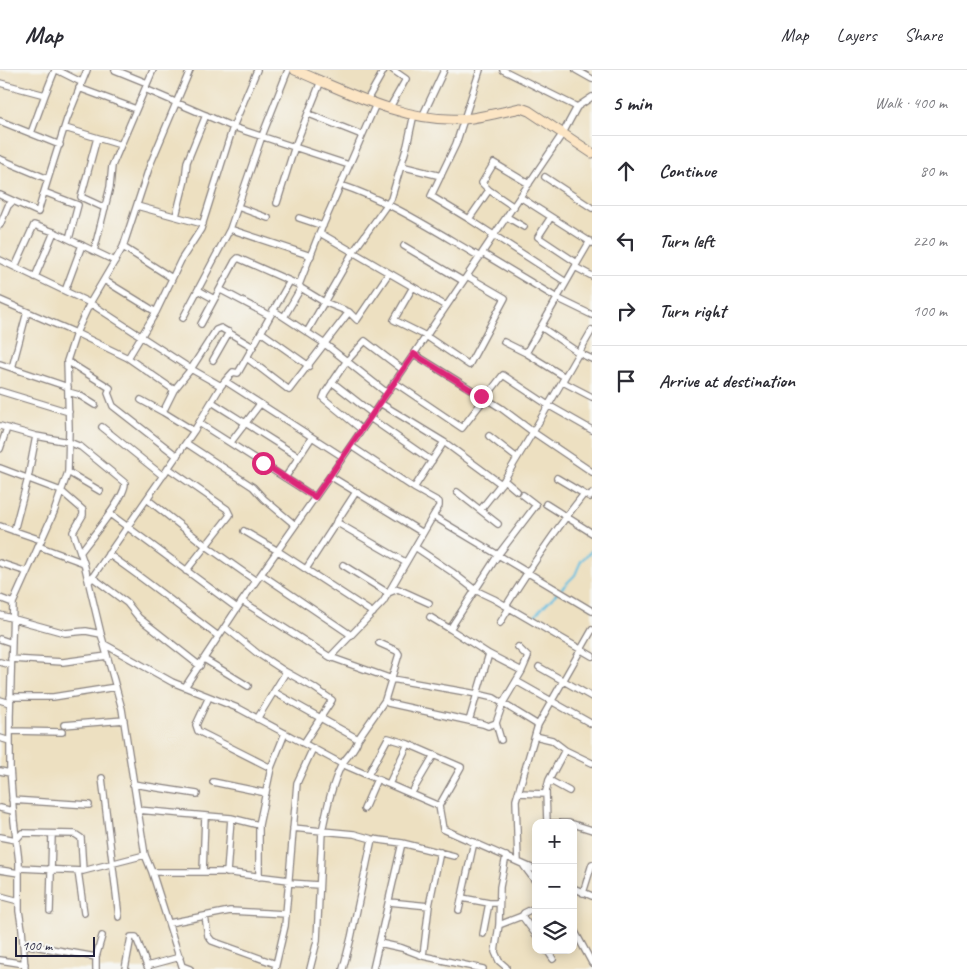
<!DOCTYPE html>
<meta charset="utf-8">
<style>
body{margin:0;font-family:Caveat,sans-serif;background:#f7f7f7;color:#2b2b33}
.controls{position:absolute;right:15px;bottom:15px;display:grid;overflow:hidden;border-radius:10px;box-shadow:0 2px 12px #0003}
.controls button{width:45px;height:45px;display:grid;place-items:center;padding:0;border:0;border-bottom:1px solid #e1e1e2;background:#fff;color:#2b2b33;font:25px sans-serif}
.scale{position:absolute;left:15px;bottom:12px;width:80px;box-sizing:border-box;padding-left:5px;border:2px solid #22223b;border-top:0;font-size:14px;line-height:18px;white-space:nowrap;color:#22223b;-webkit-text-stroke:4px #f6f6f2;paint-order:stroke}
.stop{position:absolute;width:15px;height:15px;margin:-11px;border:4px solid #db2777;border-radius:50%;background:#fff}
.stop.end{background:#db2777;border-color:#fff;box-shadow:0 1px 5px #0008}
.list{margin:0;padding:0;list-style:none}
h2{display:flex;justify-content:space-between;align-items:center;height:65px;margin:0;padding:0 20px;font-size:21px}
h2 small{font-size:16px;font-weight:400;color:#7c7c81}
.list li{display:grid;grid-template-columns:32px 1fr auto;gap:15px;align-items:center;box-sizing:border-box;height:70px;padding:0 20px;border-top:1px solid #e1e1e2}
.list b{display:block;font-size:19px;white-space:nowrap}
.list em{font-size:16px;font-style:normal;color:#7c7c81}
.icon{flex:none;width:28px;height:28px;fill:none;stroke:currentColor;stroke-width:2;stroke-linecap:round;stroke-linejoin:round}
.map{position:relative;flex:none;width:592px;height:899px;overflow:hidden}
header{display:flex;align-items:center;gap:30px;box-sizing:border-box;height:70px;padding:0 25px;background:#fff;border-bottom:1px solid #e1e1e2}
header strong{font-size:24px}
nav{display:flex;gap:28px;margin-inline-start:auto;font-size:18px}
main{display:flex}
aside{flex:1;background:#fff}
.map>svg:first-child{display:block}
.lines{fill:none;stroke-linecap:round;stroke-linejoin:round}
.stream{stroke:#64bfe2;stroke-width:2}
.street-casing{stroke:#88817e;stroke-width:8}
.secondary-casing{stroke:#88817e;stroke-width:11}
.street{stroke:#fff;stroke-width:5.5}
.secondary{stroke:#fce5c4;stroke-width:9}
.route{stroke:#db2777;stroke-width:6}
</style>
<header>
<strong>Map</strong>
<nav><a>Map</a><a>Layers</a><a>Share</a></nav>
</header>
<main>
<div class="map">
<svg width="592" height="899" viewBox="0 0 592 899">
<rect width="100%" height="100%" fill="#f6f6f2"/>
<filter id="ink" filterUnits="userSpaceOnUse"><feTurbulence type="fractalNoise" baseFrequency=".02" numOctaves="2"/><feDisplacementMap in="SourceGraphic" scale="10" xChannelSelector="R" yChannelSelector="G"/><feConvolveMatrix kernelMatrix="1 2 1 2 8 2 1 2 1" color-interpolation-filters="sRGB"/></filter>
<filter id="wash" filterUnits="userSpaceOnUse"><feTurbulence type="fractalNoise" baseFrequency=".0096" numOctaves="4" result="noise"/><feDisplacementMap in="SourceGraphic" scale="20" xChannelSelector="R" yChannelSelector="G"/><feGaussianBlur stdDeviation="1.12" result="paint"/><feColorMatrix in="noise" values="0 0 0 0 0 0 0 0 0 0 0 0 0 0 0 0 0 1.4 0 .05"/><feComposite in="paint" operator="in"/></filter>
<g filter="url(#wash)">
<rect width="100%" height="100%" fill="#ede0c1"/>
<g class="lines">
<path class="stream" d="M561,519L575,505L581,491L592,480
M534,549L537,543L557,523"/>
</g>
</g>
<g filter="url(#ink)">
<g class="lines">
<g class="street-casing">
<path id="street" d="M57,0L81,12
M115,0L147,13
M257,0L233,57L349,95
M288,0L262,66L230,159L311,186
M480,0L456,74L431,126L469,149L489,120L514,137
M503,0L577,37
M576,0L592,9
M0,13L45,25L55,0
M79,18L136,39
M592,27L577,37L563,63L482,183L557,228L592,245
M367,30L384,0
M389,39L406,9L393,0
M309,44L362,65
M414,44L407,76L391,129L353,182L446,236
M423,45L444,0
M0,51L60,75
M65,58L121,75
M31,63L45,25
M97,68L81,127L105,138
M0,89L48,109L67,49L87,0
M401,96L441,106
M545,107L592,138
M48,109L44,122L78,135L69,169
M341,115C390,131 435,161 480,187
M489,120L482,113L494,93L529,114
M0,125L38,142L44,122
M520,127L592,173
M277,133L295,76L321,11
M137,136L203,154
M238,137L268,148
M176,146L185,110L187,92L206,45
M507,147L524,157
M551,147L538,167L577,193
M299,148L323,156
M469,149L566,212
M0,155L8,136L13,131
M404,176L463,211
M123,177L172,208
M94,181L110,117L112,96L153,0
M0,190L90,233L123,177L150,95L190,0
M576,195L590,171
M15,197L34,155L54,162
M35,207L54,162L115,191
M104,210L156,242
M299,215L301,218L324,232L349,242
M413,217L394,250L426,266L469,295L505,228L467,206
M198,220L214,229
M221,220L270,246
M65,221L82,175
M0,230L76,263L90,233L191,299L221,316
M273,240L325,274L387,323
M284,247L301,218
M183,248L230,159
M201,254L235,191L238,188L290,211
M541,257L579,283L592,289
M261,262L309,296
M307,262L353,182L320,163
M504,272L526,283L565,307
M526,283L575,197L592,206
M414,284L481,185
M128,288L156,242L181,190L201,159L233,57L145,19
M247,288L289,320L349,242L357,250L389,203
M213,290L229,262
M67,291L110,318L108,323L113,336L177,386
M0,294L68,317
M12,298L27,242
M225,311L233,302L238,303L290,211L299,215L317,169L376,34
M332,312L373,344
M394,312L462,358L503,305L548,335L592,360
M563,312L592,327
M174,320L191,299L216,260L221,258L253,277
M0,321L69,342
M68,322L79,325L95,335
M141,330L163,342
M212,332L299,387
M370,348L432,391
M199,353L315,427
M0,356L36,366L69,372L81,377L125,413C126,427 90,469 80,483
M102,357L163,406
M362,360L323,328L325,323L346,292L365,271L403,300
M489,366L517,388
M231,372L260,334
M444,372L501,414
M186,373L253,417L264,429L295,455
M351,376L414,418L444,372L380,333
M0,379L7,358
M0,398L61,421L83,440V445L73,462L84,493
M168,398L227,439L230,445L186,501
M68,402L100,421
M330,406L423,463
M285,408L312,367
M557,408L584,424
M504,410L517,421
M414,418L439,432V436L433,446
M457,422L498,454
M147,429L205,475L256,511
M546,434L592,463
M481,439L504,410L533,362L592,402
M110,444L237,538
M336,452L405,492
M0,456L41,470
M14,461L28,408L36,366
M244,461L278,481L373,543
M38,476L84,493L101,564L122,639L145,785L152,802L183,899
M415,477L452,502L475,520L494,529L592,586
M108,484C146,510 182,539 218,566
M0,493L27,502
M343,495L388,523L398,519L429,533
M306,499L356,422
M261,504L351,565
M90,507H92L127,533L139,548L200,596
M89,512L194,361L221,316L225,311L343,387
M0,528L13,533
M242,531L330,406L414,284L501,338L533,362L592,260
M506,536C530,498 555,460 584,424L590,427L592,424
M0,545L65,563L86,561L101,564
M430,547L450,559
M500,553L509,538
M225,557L257,583L286,602L257,649
M0,569L12,573
M379,573L397,581L399,584L385,630L388,633L483,654L488,656L496,653
M104,574L172,612L240,639L342,694L439,736L443,759L518,792
M518,577L528,587L522,601L489,584L450,559L498,485L536,435L523,425
M330,587L392,609L477,624L489,584
M11,589L63,592L107,586
M204,589L248,616
M0,592L11,595
M539,597L592,627
M286,602L313,617L332,630L304,673
M516,611L592,654
M185,617L242,531L330,587L383,532L433,446L592,541
M274,622L358,669C356,680 346,686 341,696C331,717 327,739 322,761L354,764L372,769L351,868L343,899
M10,627H53L116,617
M209,627L196,655L198,661L271,698
M0,630L10,633
M469,651L477,624L494,628L538,655
M64,655L124,650
M10,661L62,662
M535,666L552,670L565,680L549,710L546,721L547,753
M0,668L10,671
M358,669L385,630
M501,670L496,653L503,633L522,601
M565,680L592,693
M0,701L10,703
M368,705L388,668L408,674L461,697L439,736
M102,708L119,847
M549,710L569,721
M213,712L266,723
M133,714L197,724
M389,714L408,674
M518,723L546,724
M411,724L434,685
M12,730L89,735
M0,738L13,741
M364,739L377,709
M137,740L231,748L259,755
M547,753H569
M573,754L592,760
M293,758L322,761L317,871L310,899
M0,767L16,770L22,763L75,764L81,768L83,801
M372,769L402,773L454,786
M524,796L536,812
M19,798L83,801L145,785
M0,800L19,803
M536,800L518,792L516,730L538,655L592,560
M78,801L84,843
M152,802H224L289,810
M203,802L205,746
M227,803L231,748
M259,807V755L271,698L285,663
M289,813L319,815
M573,818L592,826
M583,823L592,794
M0,826L19,831
M462,828L489,833H499
M389,832L429,836
M459,840L474,772
M50,841L52,764
M205,846L208,866L212,871L276,894
M522,846L536,865
M169,853L230,841L286,844
M499,855L522,846L524,843L536,837
M573,858L592,893
M483,864L489,833
M379,873L402,878L423,886L483,899
M23,874L96,887L102,866
M547,880L553,889
M423,886L429,836L440,782
M96,887V899
M0,890L25,894
M182,896L190,899
M148,898L147,896L180,887
M25,899L22,859L19,841V792L14,751L10,698V646L13,533L54,442L68,402L69,358L67,291L76,263L128,288L174,320L163,342L194,361
M125,899L131,867H136L147,896
M275,899L285,856L297,713L313,678
M373,899L402,773
M506,899V897L499,891L495,882L499,855L500,817L506,786"/>
</g>
<g class="secondary-casing">
<path id="secondary" d="M295,0C347,22 406,53 464,49C483,47 502,42 521,38L529,41L592,83"/>
</g>
<use href="#street" class="street"/>
<use href="#secondary" class="secondary"/>
</g>
</g>
<g class="lines" filter="url(#ink)">
<path class="route" d="M263,393L315,427L414,284L481,326"/>
</g>
</svg>
<div class="controls">
<button>+</button>
<button>−</button>
<button><svg class="icon" aria-label="layers" viewBox="0 0 24 24"><path d="M12 4l9 5-9 5-9-5zM3 14l9 5 9-5"/></svg></button>
</div>
<div class="scale">100 m</div>
<div class="stop" style="left:263px;top:393px"></div>
<div class="stop end" style="left:481px;top:326px"></div>
</div>
<aside>
<h2>5 min<small>Walk · 400 m</small></h2>
<ul class="list">
<li><svg class="icon" aria-label="ahead" viewBox="0 0 24 24"><path d="M12 20V5M6 11l6-6 6 6"/></svg><div><b>Continue</b></div><em>80 m</em></li>
<li><svg class="icon" aria-label="left" viewBox="0 0 24 24"><path d="M17 20v-9H6M10 6l-5 5 5 5"/></svg><div><b>Turn left</b></div><em>220 m</em></li>
<li><svg class="icon" aria-label="right" viewBox="0 0 24 24"><path d="M7 20v-9h11M14 6l5 5-5 5"/></svg><div><b>Turn right</b></div><em>100 m</em></li>
<li><svg class="icon" aria-label="arrive" viewBox="0 0 24 24"><path d="M6 21V4h12l-3 4 3 4H6"/></svg><div><b>Arrive at destination</b></div></li>
</ul>
</aside>
</main>
